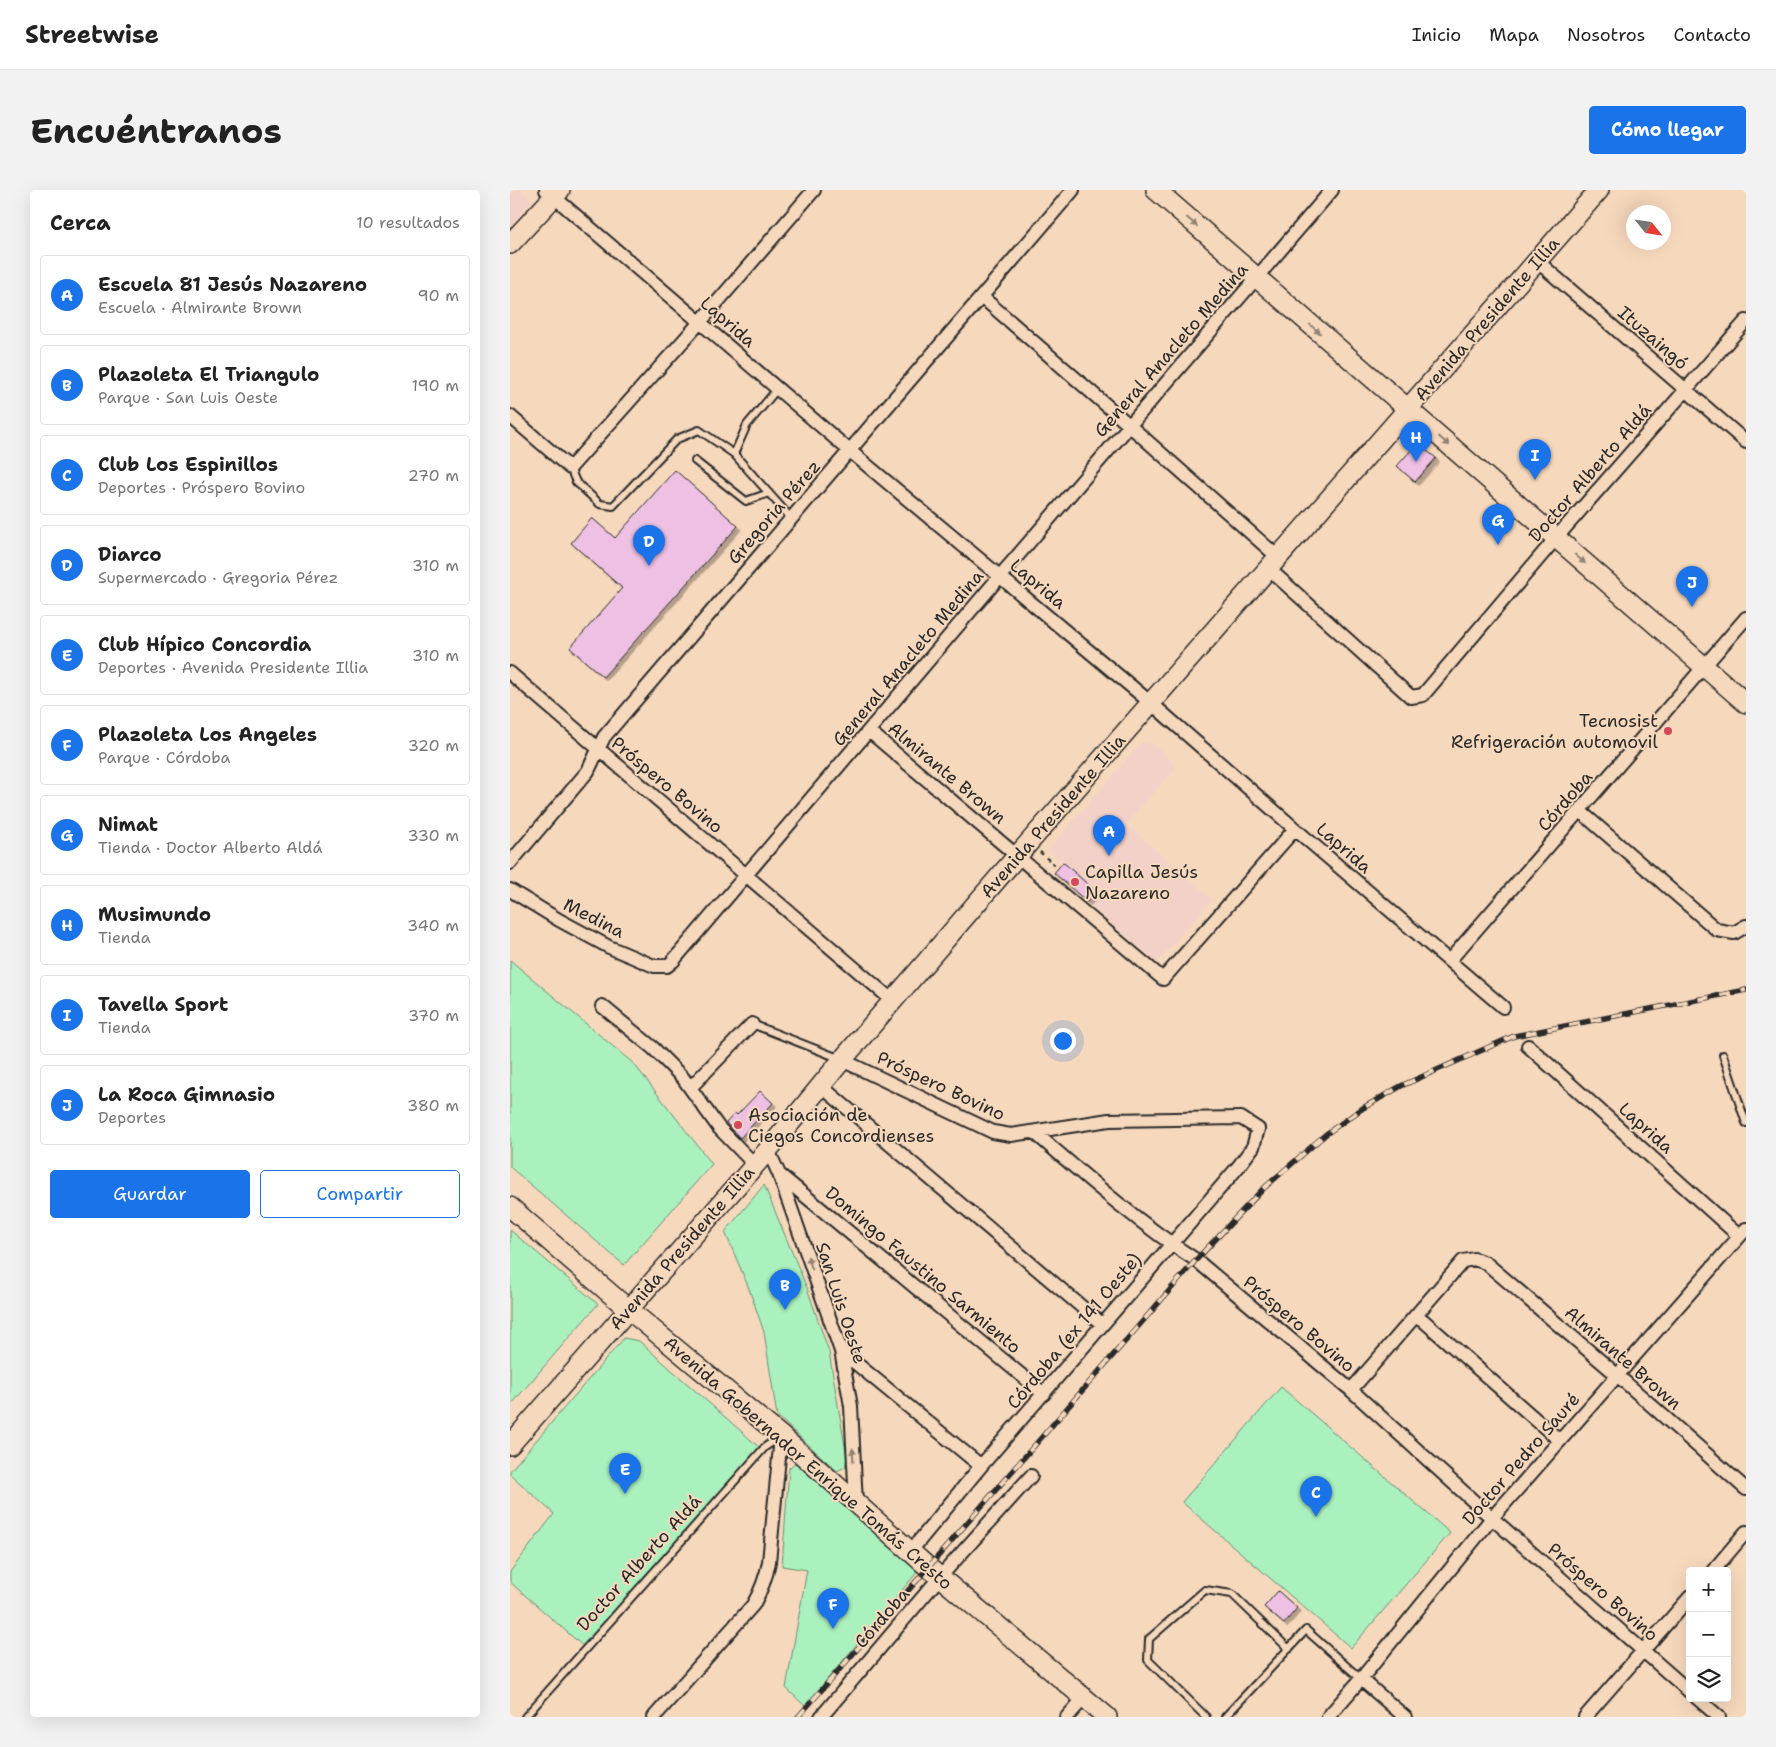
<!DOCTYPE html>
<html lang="es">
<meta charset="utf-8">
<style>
body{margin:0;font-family:"Shantell Sans",sans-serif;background:#f2f2f2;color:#222}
.controls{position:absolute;right:15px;bottom:15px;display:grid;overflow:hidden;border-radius:5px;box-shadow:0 5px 20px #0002}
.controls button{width:45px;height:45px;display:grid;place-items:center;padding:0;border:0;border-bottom:1px solid #e0e0e0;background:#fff;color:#222;font:25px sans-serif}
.compass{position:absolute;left:1116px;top:15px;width:45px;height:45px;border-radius:50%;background:#fff;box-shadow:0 5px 20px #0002;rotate:120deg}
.you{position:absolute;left:552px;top:850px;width:18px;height:18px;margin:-12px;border:4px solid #fff;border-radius:50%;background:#1a73e8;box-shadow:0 0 0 8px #1a73e833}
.badge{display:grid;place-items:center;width:32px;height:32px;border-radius:50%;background:#1a73e8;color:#fff;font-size:16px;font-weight:700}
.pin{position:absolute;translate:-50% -41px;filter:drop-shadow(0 1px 2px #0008)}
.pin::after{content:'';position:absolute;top:26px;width:18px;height:15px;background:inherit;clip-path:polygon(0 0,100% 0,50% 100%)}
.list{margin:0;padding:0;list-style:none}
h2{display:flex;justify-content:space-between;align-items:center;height:65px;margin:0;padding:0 20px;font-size:21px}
h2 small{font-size:16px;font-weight:400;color:#767676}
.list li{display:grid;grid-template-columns:32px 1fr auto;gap:15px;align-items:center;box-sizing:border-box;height:80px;margin:0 10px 10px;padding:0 10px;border:1px solid #e0e0e0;border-radius:5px}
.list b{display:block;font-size:19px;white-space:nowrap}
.list p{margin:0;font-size:16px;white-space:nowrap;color:#767676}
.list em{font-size:16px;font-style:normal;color:#767676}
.actions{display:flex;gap:10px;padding:15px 20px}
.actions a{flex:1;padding:11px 0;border:1px solid #1a73e8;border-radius:5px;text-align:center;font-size:18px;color:#1a73e8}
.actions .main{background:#1a73e8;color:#fff}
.icon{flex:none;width:28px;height:28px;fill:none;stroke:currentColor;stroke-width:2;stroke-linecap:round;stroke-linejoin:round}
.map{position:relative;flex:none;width:1236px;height:1527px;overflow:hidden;border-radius:5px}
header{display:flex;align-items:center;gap:30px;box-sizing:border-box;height:70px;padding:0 25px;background:#fff;border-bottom:1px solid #e0e0e0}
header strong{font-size:24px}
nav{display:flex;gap:28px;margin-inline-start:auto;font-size:18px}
.intro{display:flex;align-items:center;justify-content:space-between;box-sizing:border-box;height:120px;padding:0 30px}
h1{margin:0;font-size:35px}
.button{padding:12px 22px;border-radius:5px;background:#1a73e8;color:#fff;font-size:18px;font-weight:700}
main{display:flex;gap:30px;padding:0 30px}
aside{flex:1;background:#fff;border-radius:5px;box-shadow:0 5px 20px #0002}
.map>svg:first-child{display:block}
.built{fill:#f3d1c8}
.green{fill:#aaf1be;stroke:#6a8e74}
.building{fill:#edc0e4;stroke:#2b2b2b;filter:url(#shadow)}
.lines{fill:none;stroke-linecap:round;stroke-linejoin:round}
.lane-casing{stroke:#2b2b2b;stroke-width:10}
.street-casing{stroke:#2b2b2b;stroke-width:16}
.secondary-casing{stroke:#2b2b2b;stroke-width:22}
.path{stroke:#2b2b2b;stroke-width:2.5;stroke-dasharray:4 4;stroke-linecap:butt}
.lane{stroke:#f6d8bc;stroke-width:6}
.street{stroke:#f6d8bc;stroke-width:12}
.secondary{stroke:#f6d8bc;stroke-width:19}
.rail-casing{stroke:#2b2b2b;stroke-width:5.5}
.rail{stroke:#f6d8bc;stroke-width:4;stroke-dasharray:11;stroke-linecap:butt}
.oneway{fill:#908274}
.poi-dot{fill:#d1495b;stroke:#f6d8bc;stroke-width:2}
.labels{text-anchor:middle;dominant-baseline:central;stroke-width:4;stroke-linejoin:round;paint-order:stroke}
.street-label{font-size:18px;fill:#2b2b2b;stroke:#f6d8bc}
.poi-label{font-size:18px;fill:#2b2b2b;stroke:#f6d8bc;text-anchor:start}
</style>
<header>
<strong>Streetwise</strong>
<nav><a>Inicio</a><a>Mapa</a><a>Nosotros</a><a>Contacto</a></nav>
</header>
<div class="intro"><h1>Encuéntranos</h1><a class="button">Cómo llegar</a></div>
<main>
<aside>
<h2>Cerca<small>10 resultados</small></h2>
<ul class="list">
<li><span class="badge">A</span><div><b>Escuela 81 Jesús Nazareno</b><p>Escuela · Almirante Brown</p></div><em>90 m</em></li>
<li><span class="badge">B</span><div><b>Plazoleta El Triangulo</b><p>Parque · San Luis Oeste</p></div><em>190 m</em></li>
<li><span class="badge">C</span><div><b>Club Los Espinillos</b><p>Deportes · Próspero Bovino</p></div><em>270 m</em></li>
<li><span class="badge">D</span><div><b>Diarco</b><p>Supermercado · Gregoria Pérez</p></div><em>310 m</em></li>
<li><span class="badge">E</span><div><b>Club Hípico Concordia</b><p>Deportes · Avenida Presidente Illia</p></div><em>310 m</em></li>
<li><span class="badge">F</span><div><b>Plazoleta Los Angeles</b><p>Parque · Córdoba</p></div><em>320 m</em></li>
<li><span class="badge">G</span><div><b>Nimat</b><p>Tienda · Doctor Alberto Aldá</p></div><em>330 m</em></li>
<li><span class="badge">H</span><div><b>Musimundo</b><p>Tienda</p></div><em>340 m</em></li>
<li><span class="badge">I</span><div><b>Tavella Sport</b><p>Tienda</p></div><em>370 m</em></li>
<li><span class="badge">J</span><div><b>La Roca Gimnasio</b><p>Deportes</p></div><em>380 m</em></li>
</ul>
<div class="actions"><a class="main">Guardar</a><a>Compartir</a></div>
</aside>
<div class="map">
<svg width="1236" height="1527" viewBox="0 0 1236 1527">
<defs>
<filter id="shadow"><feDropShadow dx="3.5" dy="3.5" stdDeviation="0" flood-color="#0004"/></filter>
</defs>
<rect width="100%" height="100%" fill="#f6d8bc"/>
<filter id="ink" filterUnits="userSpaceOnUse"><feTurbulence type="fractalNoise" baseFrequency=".02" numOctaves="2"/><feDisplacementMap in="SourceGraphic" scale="10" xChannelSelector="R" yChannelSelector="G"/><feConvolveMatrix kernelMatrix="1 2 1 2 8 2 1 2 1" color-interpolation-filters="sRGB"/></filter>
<g filter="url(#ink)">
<path class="built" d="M0,0H11L23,10L0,37Z
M641,552L667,576L616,634L702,709L647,773L577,712L586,702L538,660L631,553Z"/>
<path class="green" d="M0,770L124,874L202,974L114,1075L0,977Z
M254,995L297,1098L319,1162L337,1268L335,1277L327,1281L267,1226L254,1142L238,1096L215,1042Z
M0,1040L88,1114L0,1216Z
M114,1148L129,1151L250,1258L74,1457L0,1392V1382L44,1324L0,1284V1281Z
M771,1197L940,1343L841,1458L672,1312Z
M286,1272L409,1380L295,1516L276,1498L297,1380L272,1376L279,1278Z"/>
<path class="building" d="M912,257L926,268L905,292L887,276L903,258Z
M165,280L228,336L93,487L60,458L112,398L61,353L82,328L105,348Z
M553,672L586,702L577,712L544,683Z
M250,901L263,913L230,948L216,933L225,923L227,925Z
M768,1401L787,1418L774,1434L754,1417Z"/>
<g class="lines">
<g class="lane-casing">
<path id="lane" d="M224,264L237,235L268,198
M185,271L236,311L259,303
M60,278L66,292L90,314L103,316L167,249L189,240L224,264L281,328
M242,834L331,869
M1213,865L1236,933
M15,1527L255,1257L270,1247
M696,1527L638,1470L639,1449L695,1400L722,1404L779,1459
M715,1527L796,1440L851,1489"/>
</g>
<g class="street-casing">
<path id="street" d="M36,0L340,261L641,513L785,639L993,817
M1027,71L1236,252
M472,107L619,235L769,368
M0,226L60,278L191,131L304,0
M759,379L901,507L913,505L1046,348L1236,131
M0,483L383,811
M359,541L653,789L785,639
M1070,621L1207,740L1224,743L1236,736
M0,673L78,581L94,547L563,0
M0,700L49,730L99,757L144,776H157L163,771L491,385L822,0
M939,771L1236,428
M92,816L143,858L173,888L209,938L245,975
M1018,856L1229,1046
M332,870L483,942L501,945L599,930L731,928L748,939L743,957L728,977L471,1276L400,1362
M311,896L592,1134
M180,898L242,834
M524,942C576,987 628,1033 686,1070L841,1200L982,1328L1180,1502
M258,960L269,984L331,1161L341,1216L346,1313
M270,985L534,1204
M907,1125L1049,1250
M331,1161L471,1276
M841,1200L953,1071L964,1069L976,1073L1107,1185L1236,1299
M1203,1381L1236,1342
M851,1489L895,1527
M1187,1508L1209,1527
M144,1527L243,1415C251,1401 256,1388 259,1372L271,1246
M311,1527L430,1387L521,1286
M557,1527L574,1508
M818,1527L851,1489L982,1328L1236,1039
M1075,1527L1180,1407"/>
</g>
<g class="secondary-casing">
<path id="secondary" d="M646,0L1236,513
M0,54L50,0
M0,1017L118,1119L271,1246L419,1378L597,1527
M0,1255L258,960L332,870L508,665L1089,0"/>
</g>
<path class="path" d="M530,662L548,678"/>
<use href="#lane" class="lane"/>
<use href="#street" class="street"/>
<use href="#secondary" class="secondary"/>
<g class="rail-casing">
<path id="rail" d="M288,1527L686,1070L753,999L816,944L853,918L891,896L1004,846L1236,800"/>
</g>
<use href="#rail" class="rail"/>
</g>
<defs><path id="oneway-solid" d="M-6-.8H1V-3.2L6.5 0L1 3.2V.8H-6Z" transform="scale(1.25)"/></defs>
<g class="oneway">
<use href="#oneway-solid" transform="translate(682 32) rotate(41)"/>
<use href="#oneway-solid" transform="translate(805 139) rotate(41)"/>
<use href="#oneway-solid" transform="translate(934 251) rotate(41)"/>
<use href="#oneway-solid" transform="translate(1070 369) rotate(41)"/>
<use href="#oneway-solid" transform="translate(300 1073) rotate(-109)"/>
<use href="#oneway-solid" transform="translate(343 1265) rotate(-93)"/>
</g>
</g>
<g class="poi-dot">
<circle cx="1158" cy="541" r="5"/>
<circle cx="565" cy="692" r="5"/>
<circle cx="228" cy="935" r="5"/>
</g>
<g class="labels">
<g class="street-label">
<text transform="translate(977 129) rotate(-49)">Avenida Presidente Illia</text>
<text transform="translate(218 132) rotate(41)">Laprida</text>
<text transform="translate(1143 148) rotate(41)">Ituzaingó</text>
<text transform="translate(661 160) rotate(-49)">General Anacleto Medina</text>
<text transform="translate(1080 283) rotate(-49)">Doctor Alberto Aldá</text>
<text transform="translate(264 322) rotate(-49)">Gregoria Pérez</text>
<text transform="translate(528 394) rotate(40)">Laprida</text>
<text transform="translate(398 468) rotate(-50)">General Anacleto Medina</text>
<text transform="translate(437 583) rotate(40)">Almirante Brown</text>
<text transform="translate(157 595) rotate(40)">Próspero Bovino</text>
<text transform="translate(1055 611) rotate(-49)">Córdoba</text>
<text transform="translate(543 626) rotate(-49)">Avenida Presidente Illia</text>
<text transform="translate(834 658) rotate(41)">Laprida</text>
<text transform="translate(84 728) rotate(27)">Medina</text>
<text transform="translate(431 896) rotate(25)">Próspero Bovino</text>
<text transform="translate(1136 938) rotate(42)">Laprida</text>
<text transform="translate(172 1058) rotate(-49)">Avenida Presidente Illia</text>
<text transform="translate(413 1080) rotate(40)">Domingo Faustino Sarmiento</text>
<text transform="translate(331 1113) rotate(72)">San Luis Oeste</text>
<text transform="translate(789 1134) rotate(40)">Próspero Bovino</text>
<text transform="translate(564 1141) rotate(-50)">Córdoba (ex 141 Oeste)</text>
<text transform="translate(1113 1168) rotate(41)">Almirante Brown</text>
<text transform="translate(1011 1269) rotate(-49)">Doctor Pedro Sauré</text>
<text transform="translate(298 1273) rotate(41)">Avenida Gobernador Enrique Tomás Cresto</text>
<text transform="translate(129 1373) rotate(-48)">Doctor Alberto Aldá</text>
<text transform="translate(1093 1402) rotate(41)">Próspero Bovino</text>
<text transform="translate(372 1428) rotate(-49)">Córdoba</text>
</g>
<g class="poi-label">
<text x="1148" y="531" text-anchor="end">Tecnosist<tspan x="1148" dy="21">Refrigeración automovil</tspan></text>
<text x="575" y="682">Capilla Jesús<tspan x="575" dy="21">Nazareno</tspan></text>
<text x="238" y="925">Asociación de<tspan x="238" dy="21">Ciegos Concordienses</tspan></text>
</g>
</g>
</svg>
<div class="controls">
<button>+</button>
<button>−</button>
<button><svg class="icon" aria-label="layers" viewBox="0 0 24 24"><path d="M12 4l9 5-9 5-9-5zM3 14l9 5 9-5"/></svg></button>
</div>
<svg class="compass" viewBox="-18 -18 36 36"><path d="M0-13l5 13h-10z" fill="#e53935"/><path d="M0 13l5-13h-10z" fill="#767676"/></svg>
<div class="you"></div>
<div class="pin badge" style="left:599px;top:666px">A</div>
<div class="pin badge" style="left:275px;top:1120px">B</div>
<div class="pin badge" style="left:806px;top:1327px">C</div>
<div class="pin badge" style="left:139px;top:376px">D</div>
<div class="pin badge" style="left:115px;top:1304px">E</div>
<div class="pin badge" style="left:323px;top:1439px">F</div>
<div class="pin badge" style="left:988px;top:355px">G</div>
<div class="pin badge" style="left:906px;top:272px">H</div>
<div class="pin badge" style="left:1025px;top:290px">I</div>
<div class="pin badge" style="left:1182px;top:417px">J</div>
</div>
</main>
